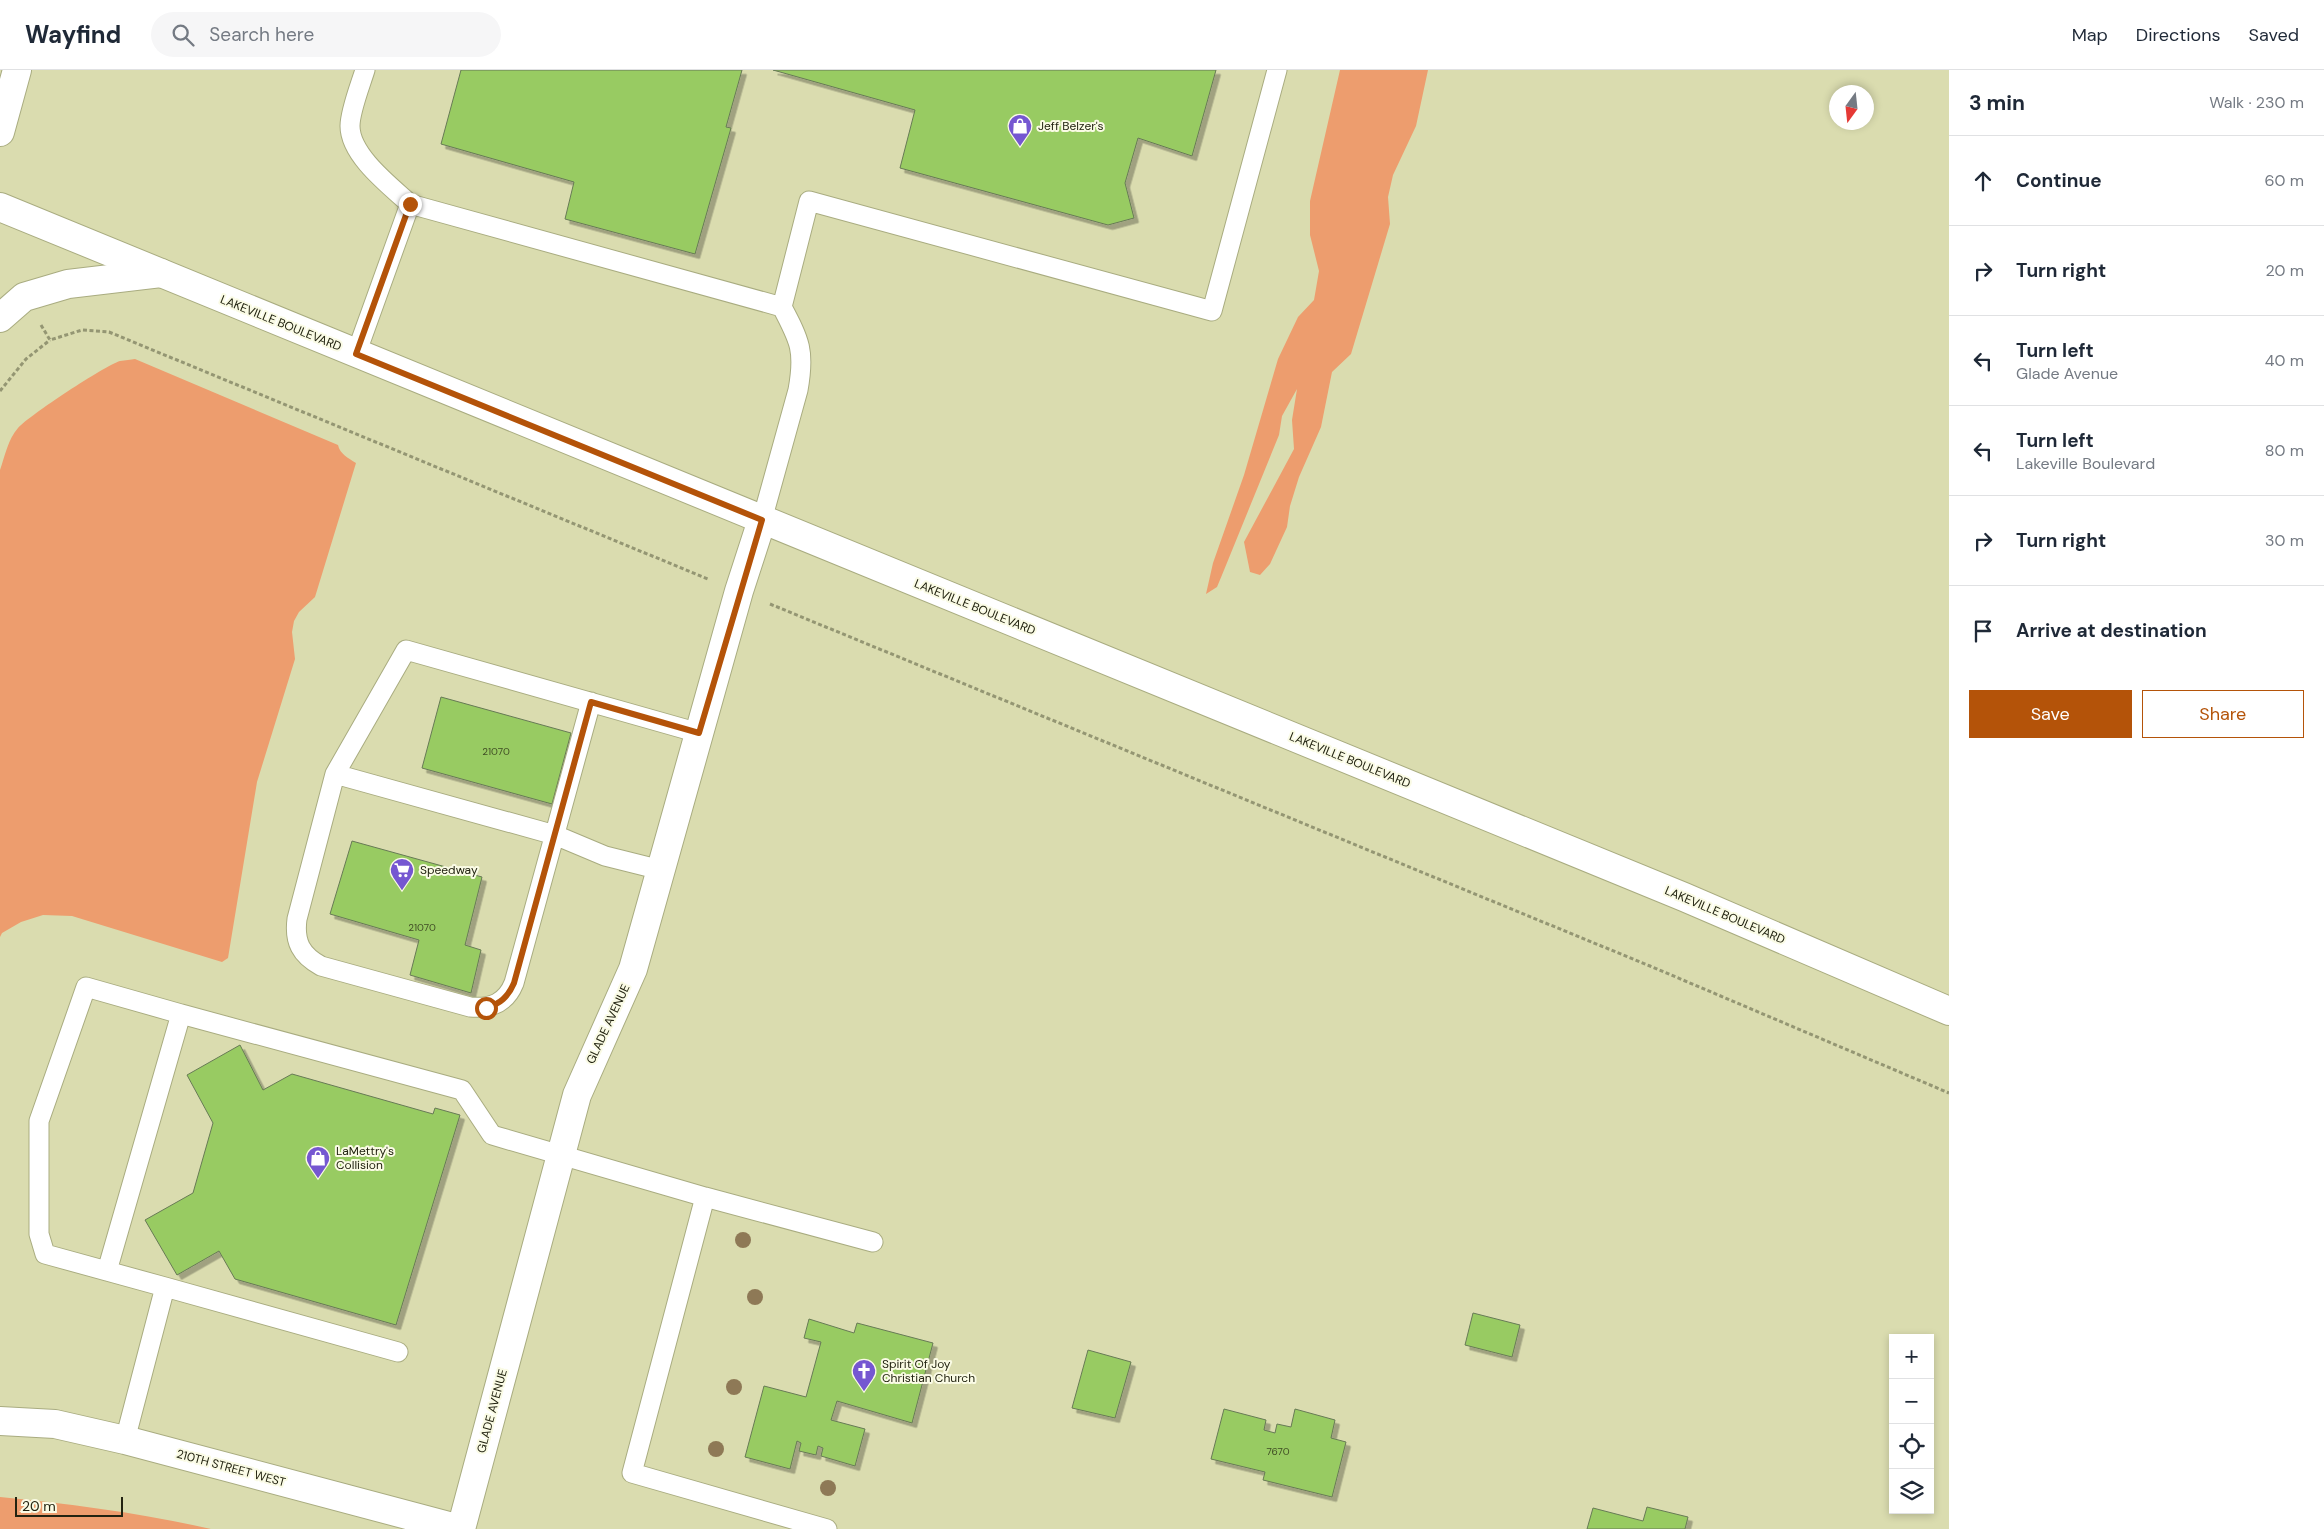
<!DOCTYPE html>
<meta charset="utf-8">
<style>
body{margin:0;font-family:"DM Sans",sans-serif;background:#f6f6f7;color:#1f2937}
.controls{position:absolute;right:15px;bottom:15px;display:grid;overflow:hidden;border-radius:0px;box-shadow:0 2px 8px #0003}
.controls button{width:45px;height:45px;display:grid;place-items:center;padding:0;border:0;border-bottom:1px solid #e0e1e3;background:#fff;color:#1f2937;font:25px sans-serif}
.compass{position:absolute;left:1829px;top:15px;width:45px;height:45px;border-radius:50%;background:#fff;box-shadow:0 2px 8px #0003;rotate:195deg}
.scale{position:absolute;left:15px;bottom:12px;width:108px;box-sizing:border-box;padding-left:5px;border:2px solid #222311;border-top:0;font-size:14px;line-height:18px;white-space:nowrap;color:#222311;-webkit-text-stroke:4px #fafbe5;paint-order:stroke}
.stop{position:absolute;width:15px;height:15px;margin:-11px;border:4px solid #b45309;border-radius:50%;background:#fff}
.stop.end{background:#b45309;border-color:#fff;box-shadow:0 1px 5px #0008}
.list{margin:0;padding:0;list-style:none}
h2{display:flex;justify-content:space-between;align-items:center;height:65px;margin:0;padding:0 20px;font-size:21px}
h2 small{font-size:16px;font-weight:400;color:#747a83}
.list li{display:grid;grid-template-columns:32px 1fr auto;gap:15px;align-items:center;box-sizing:border-box;height:90px;padding:0 20px;border-top:1px solid #e0e1e3}
.list b{display:block;font-size:19px;white-space:nowrap}
.list p{margin:0;font-size:16px;white-space:nowrap;color:#747a83}
.list em{font-size:16px;font-style:normal;color:#747a83}
.actions{display:flex;gap:10px;padding:15px 20px}
.actions a{flex:1;padding:11px 0;border:1px solid #b45309;border-radius:0px;text-align:center;font-size:18px;color:#b45309}
.actions .main{background:#b45309;color:#fff}
.icon{flex:none;width:28px;height:28px;fill:none;stroke:currentColor;stroke-width:2;stroke-linecap:round;stroke-linejoin:round}
.map{position:relative;flex:none;width:1949px;height:1459px;overflow:hidden}
header{display:flex;align-items:center;gap:30px;box-sizing:border-box;height:70px;padding:0 25px;background:#fff;border-bottom:1px solid #e0e1e3}
header strong{font-size:24px}
nav{display:flex;gap:28px;margin-inline-start:auto;font-size:18px}
.search{width:350px;height:45px;background:#f6f6f7;display:flex;align-items:center;gap:12px;box-sizing:border-box;padding:0 18px;border-radius:28px;color:#747a83;font-size:19px}
main{display:flex}
aside{flex:1;background:#fff}
.map>svg:first-child{display:block}
.green{fill:#ed9d6e}
.building{fill:#98cb62;stroke:#677a55;filter:url(#shadow)}
.lines{fill:none;stroke-linecap:round;stroke-linejoin:round}
.lane-casing{stroke:#a9ac80;stroke-width:21}
.street-casing{stroke:#a9ac80;stroke-width:30}
.secondary-casing{stroke:#a9ac80;stroke-width:30}
.primary-casing{stroke:#a9ac80;stroke-width:30}
.path{stroke:#949673;stroke-width:3;stroke-dasharray:4 2.5;stroke-linecap:butt}
.lane{stroke:#fff;stroke-width:19}
.street{stroke:#fff;stroke-width:28}
.secondary{stroke:#fff;stroke-width:28}
.primary{stroke:#fff;stroke-width:28}
.tree{fill:#8e7956}
.route{stroke:#b45309;stroke-width:6}
.labels{text-anchor:middle;dominant-baseline:central;stroke-width:4;stroke-linejoin:round;paint-order:stroke}
.number-label{font-size:10px;fill:#404d25}
.poi-label{font-size:12px;fill:#222311;stroke:#fafbe5;text-anchor:start}
.street-label{font-size:12px;fill:#222311;stroke:#fafbe5}
</style>
<header>
<strong>Wayfind</strong>
<div class="search"><svg class="icon" aria-label="search" viewBox="0 0 24 24"><circle cx="10" cy="10" r="6"/><path d="M15 15l6 6"/></svg>Search here</div>
<nav><a>Map</a><a>Directions</a><a>Saved</a></nav>
</header>
<main>
<div class="map">
<svg width="1949" height="1459" viewBox="0 0 1949 1459">
<defs>
<filter id="shadow"><feDropShadow dx="4.5" dy="4.5" stdDeviation="0" flood-color="#0004"/></filter>
</defs>
<rect width="100%" height="100%" fill="#dadcaf"/>
<path class="green" d="M1340,0H1428L1416,56L1393,105L1388,127L1390,154L1351,284L1332,302L1321,357L1299,407L1290,436L1287,457L1270,494L1260,505L1250,502L1244,472L1294,379L1292,350L1297,319L1282,346L1279,365L1222,505L1217,517L1206,524L1213,493L1244,405L1278,289L1298,247L1314,230L1319,201L1310,165V131Z
M135,289L338,375C340,384 348,388 356,393L315,527L299,542L294,551L292,562L295,589L257,712L228,888L222,892L72,846L43,845L21,852L2,863L0,867V400C5,386 8,369 18,358C30,345 104,296 120,291C125,290 131,290 135,289Z
M0,1427C71,1434 141,1443 211,1459H0Z"/>
<path class="building" d="M461,0H742L726,57L731,58L695,184L565,149L574,112L441,74Z
M773,0H1216L1192,86L1138,68L1125,113L1134,148L1108,155L900,98L915,40Z
M441,627L571,663L552,734L422,698Z
M352,771L482,807L465,875L481,880L471,923L410,905L419,870L330,844Z
M240,975L263,1020L292,1004L433,1044L435,1038L460,1045L396,1255L235,1209L219,1181L177,1205L145,1150L193,1123L213,1053L187,1005Z
M1473,1243L1520,1255L1512,1287L1465,1275Z
M809,1249L854,1263L857,1253L933,1273L912,1353L837,1331L831,1350L865,1359L855,1396L821,1386L823,1378L818,1376L816,1385L799,1381L801,1373L797,1371L790,1399L745,1387L764,1316L806,1327L821,1272L804,1268Z
M1088,1280L1131,1292L1115,1348L1072,1338Z
M1224,1339L1266,1350L1264,1360L1275,1363L1277,1354L1291,1357L1295,1339L1335,1350L1331,1368L1346,1372L1332,1427L1263,1410L1265,1402L1211,1389Z
M1647,1437L1688,1447L1685,1459H1587L1593,1438L1643,1451Z"/>
<g class="lines">
<g class="lane-casing">
<path id="lane" d="M410,134L782,237C800,271 805,281 798,320L762,450
M782,237L809,131L1212,241L1277,0
M356,284L410,134C389,115 350,85 350,56C350,41 360,16 365,0
M335,704L297,849C294,872 301,885 321,896L470,937C491,939 506,933 514,913L591,632
M661,800L605,786L555,765L335,704L406,580L699,663
M181,944L462,1020L492,1065L705,1127L632,1403L827,1459
M705,1127L873,1172
M107,1201L181,944L86,917L39,1051V1164L45,1184L165,1217L125,1370
M165,1217L398,1282"/>
</g>
<g class="street-casing">
<path id="street" d="M0,1351L55,1354L125,1370L460,1459
M461,1459L577,1025L633,899L739,521L762,450"/>
</g>
<g class="secondary-casing">
<path id="secondary" d="M0,137L1684,827L1949,941"/>
</g>
<g class="primary-casing">
<path id="primary" d="M0,62L17,0
M0,248L24,227L68,214L161,203"/>
</g>
<path class="path" d="M41,255L50,270L82,260L109,262L708,509
M0,321L26,289L50,270
M770,534L1650,896L1949,1023"/>
<use href="#lane" class="lane"/>
<use href="#street" class="street"/>
<use href="#secondary" class="secondary"/>
<use href="#primary" class="primary"/>
</g>
<g class="tree">
<circle cx="743" cy="1170" r="8"/>
<circle cx="755" cy="1227" r="8"/>
<circle cx="734" cy="1317" r="8"/>
<circle cx="716" cy="1379" r="8"/>
<circle cx="828" cy="1418" r="8"/>
</g>
<g class="lines">
<path class="route" d="M410,134L356,284L762,450L699,663L591,632L514,913C508,927 500,934 486,938"/>
</g>
<defs>
<g id="shop-pin" transform="scale(1.25)"><path d="M0 17L-7.5 6A9.5 9.5 0 1 1 7.5 6Z" fill="#7557d1" stroke="#fafbe5"/><path d="M-5-2.5h2.3a2.7 3.5 0 0 1 5.4 0H5L5.5 6h-11ZM-1.5-2.5h3a1.5 2.3 0 0 0-3 0Z" fill="#fff"/></g>
<g id="supermarket-pin" transform="scale(1.25)"><path d="M0 17L-7.5 6A9.5 9.5 0 1 1 7.5 6Z" fill="#7557d1" stroke="#fafbe5"/><path d="M-6-5.5h2.5l.6 2H6L4.5 2H-2.5L-4.4-4H-6ZM-1.5 3.2a1.3 1.3 0 1 0 .1 0ZM3 3.2a1.3 1.3 0 1 0 .1 0Z" fill="#fff"/></g>
<g id="church-pin" transform="scale(1.25)"><path d="M0 17L-7.5 6A9.5 9.5 0 1 1 7.5 6Z" fill="#7557d1" stroke="#fafbe5"/><path d="M-1.2-6h2.4v3.5h3.3v2.4h-3.3V6h-2.4V-.1h-3.3v-2.4h3.3Z" fill="#fff"/></g>
</defs>
<g fill-rule="evenodd">
<use href="#shop-pin" x="1020" y="56"/>
<use href="#supermarket-pin" x="402" y="800"/>
<use href="#shop-pin" x="318" y="1088"/>
<use href="#church-pin" x="864" y="1301"/>
</g>
<g class="labels">
<g class="number-label">
<text x="496" y="681">21070</text>
<text x="422" y="857">21070</text>
<text x="1278" y="1381">7670</text>
</g>
<g class="poi-label">
<text x="1038" y="56">Jeff Belzer's</text>
<text x="420" y="800">Speedway</text>
<text x="336" y="1081">LaMettry's<tspan x="336" dy="14">Collision</tspan></text>
<text x="882" y="1294">Spirit Of Joy<tspan x="882" dy="14">Christian Church</tspan></text>
</g>
<g class="street-label">
<text transform="translate(281 253) rotate(22)">LAKEVILLE BOULEVARD</text>
<text transform="translate(975 537) rotate(22)">LAKEVILLE BOULEVARD</text>
<text transform="translate(1350 690) rotate(22)">LAKEVILLE BOULEVARD</text>
<text transform="translate(1725 845) rotate(23)">LAKEVILLE BOULEVARD</text>
<text transform="translate(608 954) rotate(-65)">GLADE AVENUE</text>
<text transform="translate(492 1341) rotate(-75)">GLADE AVENUE</text>
<text transform="translate(231 1398) rotate(15)">210TH STREET WEST</text>
</g>
</g>
</svg>
<div class="controls">
<button>+</button>
<button>−</button>
<button><svg class="icon" aria-label="locate" viewBox="0 0 24 24"><circle cx="12" cy="12" r="6"/><path d="M12 2v4M12 18v4M2 12h4M18 12h4"/></svg></button>
<button><svg class="icon" aria-label="layers" viewBox="0 0 24 24"><path d="M12 4l9 5-9 5-9-5zM3 14l9 5 9-5"/></svg></button>
</div>
<svg class="compass" viewBox="-18 -18 36 36"><path d="M0-13l5 13h-10z" fill="#e53935"/><path d="M0 13l5-13h-10z" fill="#747a83"/></svg>
<div class="scale">20 m</div>
<div class="stop" style="left:486px;top:938px"></div>
<div class="stop end" style="left:410px;top:134px"></div>
</div>
<aside>
<h2>3 min<small>Walk · 230 m</small></h2>
<ul class="list">
<li><svg class="icon" aria-label="ahead" viewBox="0 0 24 24"><path d="M12 20V5M6 11l6-6 6 6"/></svg><div><b>Continue</b></div><em>60 m</em></li>
<li><svg class="icon" aria-label="right" viewBox="0 0 24 24"><path d="M7 20v-9h11M14 6l5 5-5 5"/></svg><div><b>Turn right</b></div><em>20 m</em></li>
<li><svg class="icon" aria-label="left" viewBox="0 0 24 24"><path d="M17 20v-9H6M10 6l-5 5 5 5"/></svg><div><b>Turn left</b><p>Glade Avenue</p></div><em>40 m</em></li>
<li><svg class="icon" aria-label="left" viewBox="0 0 24 24"><path d="M17 20v-9H6M10 6l-5 5 5 5"/></svg><div><b>Turn left</b><p>Lakeville Boulevard</p></div><em>80 m</em></li>
<li><svg class="icon" aria-label="right" viewBox="0 0 24 24"><path d="M7 20v-9h11M14 6l5 5-5 5"/></svg><div><b>Turn right</b></div><em>30 m</em></li>
<li><svg class="icon" aria-label="arrive" viewBox="0 0 24 24"><path d="M6 21V4h12l-3 4 3 4H6"/></svg><div><b>Arrive at destination</b></div></li>
</ul>
<div class="actions"><a class="main">Save</a><a>Share</a></div>
</aside>
</main>
